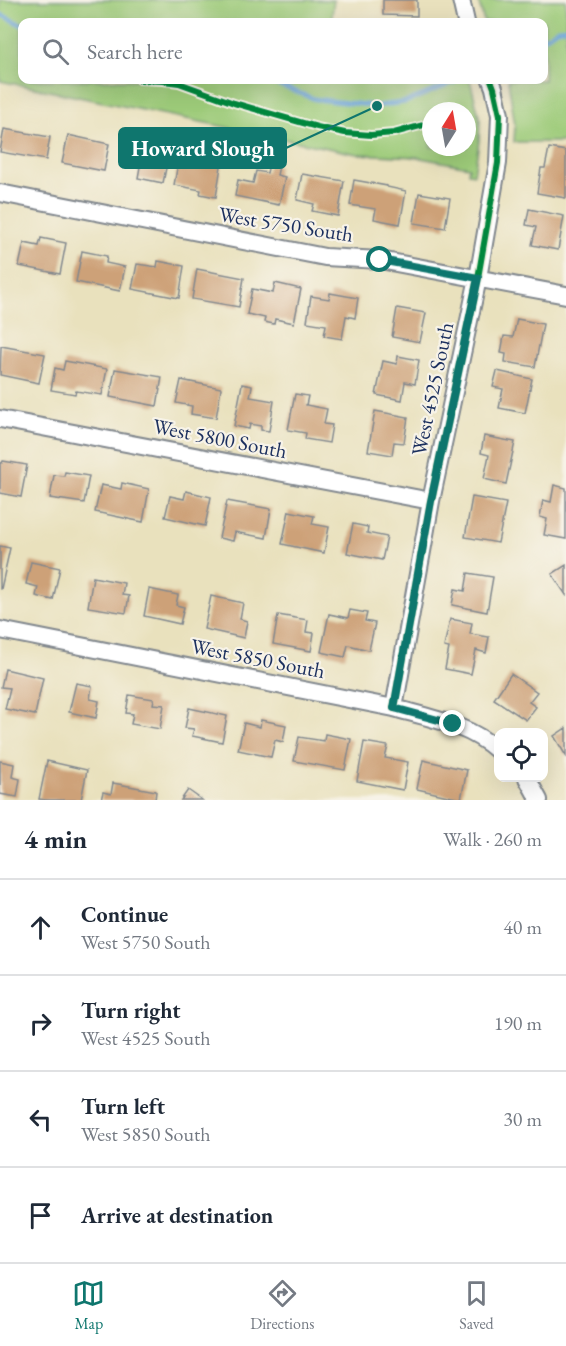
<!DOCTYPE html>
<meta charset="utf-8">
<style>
body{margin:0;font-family:"EB Garamond",serif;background:#f2f2f3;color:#1f2937}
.controls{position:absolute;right:18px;bottom:18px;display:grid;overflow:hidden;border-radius:12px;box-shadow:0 6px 24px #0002}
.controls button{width:54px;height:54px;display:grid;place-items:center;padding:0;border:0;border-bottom:2px solid #e0e1e3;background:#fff;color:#1f2937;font:30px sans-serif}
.compass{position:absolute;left:422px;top:102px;width:54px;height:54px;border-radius:50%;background:#fff;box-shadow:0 6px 24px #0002;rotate:11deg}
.stop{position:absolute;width:18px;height:18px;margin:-14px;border:4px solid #0f766e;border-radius:50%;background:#fff}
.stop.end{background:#0f766e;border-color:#fff;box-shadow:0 2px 6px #0008}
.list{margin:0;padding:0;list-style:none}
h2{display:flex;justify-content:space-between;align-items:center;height:78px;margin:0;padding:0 24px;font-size:26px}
h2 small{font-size:20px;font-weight:400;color:#747a83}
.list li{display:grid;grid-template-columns:39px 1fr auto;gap:18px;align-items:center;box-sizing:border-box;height:96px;padding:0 24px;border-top:2px solid #e0e1e3}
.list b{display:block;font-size:22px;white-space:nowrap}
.list p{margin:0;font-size:20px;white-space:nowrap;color:#747a83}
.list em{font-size:20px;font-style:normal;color:#747a83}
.icon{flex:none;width:33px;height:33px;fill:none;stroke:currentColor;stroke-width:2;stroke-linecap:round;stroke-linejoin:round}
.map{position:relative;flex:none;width:566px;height:800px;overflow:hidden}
.search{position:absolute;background:#fff;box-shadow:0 6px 24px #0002;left:18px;right:18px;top:18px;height:66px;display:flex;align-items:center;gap:15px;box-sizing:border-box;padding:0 21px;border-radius:12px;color:#747a83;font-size:22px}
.sheet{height:462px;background:#fff}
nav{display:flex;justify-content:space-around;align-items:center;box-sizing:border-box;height:84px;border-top:2px solid #e0e1e3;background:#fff;font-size:16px;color:#747a83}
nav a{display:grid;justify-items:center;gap:3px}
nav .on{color:#0f766e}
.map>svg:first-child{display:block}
.green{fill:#9dcb79;stroke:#5c7d6c;stroke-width:1.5;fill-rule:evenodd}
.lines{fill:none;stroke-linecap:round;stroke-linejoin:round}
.stream{stroke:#6ba4da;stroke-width:4.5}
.building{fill:#cda178}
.minor-casing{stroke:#82888e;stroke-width:20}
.minor{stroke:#fff;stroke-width:16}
.cycleway-casing{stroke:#f7f3e8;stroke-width:10}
.cycleway{stroke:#00873e;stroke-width:6}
.route{stroke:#0f766e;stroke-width:8}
.labels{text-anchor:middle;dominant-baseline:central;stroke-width:4.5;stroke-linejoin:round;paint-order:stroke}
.street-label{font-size:21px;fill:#1b2f5e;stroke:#f7f3e8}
.leader{fill:none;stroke:#0f766e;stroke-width:2}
.callout-dot{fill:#0f766e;stroke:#f7f3e8;stroke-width:2}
.callout{fill:#0f766e;stroke:#0f766e;stroke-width:2}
.callout-label{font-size:22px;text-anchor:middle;font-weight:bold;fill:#fff}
</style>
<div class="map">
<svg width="566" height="800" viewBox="0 0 566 800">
<rect width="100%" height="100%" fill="#f7f3e8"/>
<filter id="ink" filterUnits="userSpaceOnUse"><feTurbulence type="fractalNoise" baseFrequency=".0167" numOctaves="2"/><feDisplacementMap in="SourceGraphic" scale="12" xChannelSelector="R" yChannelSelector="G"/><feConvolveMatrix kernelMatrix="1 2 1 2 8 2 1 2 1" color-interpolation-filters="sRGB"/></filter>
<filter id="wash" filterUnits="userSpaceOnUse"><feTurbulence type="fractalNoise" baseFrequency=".008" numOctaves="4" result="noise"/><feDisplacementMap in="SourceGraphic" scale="24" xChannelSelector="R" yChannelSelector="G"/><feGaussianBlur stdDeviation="1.35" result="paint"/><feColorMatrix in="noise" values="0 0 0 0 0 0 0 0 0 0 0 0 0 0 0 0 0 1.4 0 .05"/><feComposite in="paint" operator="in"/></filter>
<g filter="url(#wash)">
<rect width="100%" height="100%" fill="#e9e1bd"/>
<path class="green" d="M0,0H334L331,22H22V80H470L480,120L479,141L474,174L468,173L469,167L416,157L357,154L0,81ZM431,111H467V147H431Z
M478,0H566V142H514L515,125L508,80H544V22H484Z"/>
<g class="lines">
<path class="stream" d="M0,14L22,25
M544,38L557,29L566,28
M265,80L315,99L377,106L406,102L455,82"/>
</g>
<g id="blocks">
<path class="building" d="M383,0H417V16L383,15Z
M4,129L50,137L46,160L0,152Z
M68,135L109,144L104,171L62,163Z
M130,145L169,153L163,183L138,178L140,167L126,165Z
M549,148L566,151V198L537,193L541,168H545Z
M179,158L221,166L216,197L200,194L201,190L174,185Z
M269,164L279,166L277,175L285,177L279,205L235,196L238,180L253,183L256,171L267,173Z
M302,174L344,181L338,216L312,211L314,204L297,200Z
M354,180L387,186V187L406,191L400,224L374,219L376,209L350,205Z
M419,193L450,198L445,228L414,223Z
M529,209L564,216L558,250L532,245L536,227L526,225Z
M41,238L66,243L60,274L19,266L24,243L39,246Z
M82,251L107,256L106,263L125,267L120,291L76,282Z
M158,261L184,266L179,298L132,289L137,264L157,267Z
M197,269L244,278L239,307L192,299Z
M275,283L301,289L294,323L275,319L274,324L264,322L265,318L247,314L252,289L273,293Z
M330,293L358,298L355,318L346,316L342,339L324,336L326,325L307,322L311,296L329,299Z
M397,308L426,313L420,342L392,337Z
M517,319L543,324L535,367L505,362L506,354L501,353L504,336L513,337Z
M1,346L45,354L39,383L0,375Z
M398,356L419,360L415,384L405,382L402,400L376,395L383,361L397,364Z
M65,361L107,369L102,395L76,391L75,394L51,390L55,368L63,370Z
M115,369L162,377L157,406L110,397Z
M497,371L532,379L525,413L499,408L503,389L493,387Z
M181,380L221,388L216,418L191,414L192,406L176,403Z
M242,384L252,386L250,397L274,401L269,431L261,430V426L250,424L249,429L234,426Z
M295,394L308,396L306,405L327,409L324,424L332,425L329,443L305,439L306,433L288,430Z
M375,411L408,417L404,443L394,442L392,455L368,451Z
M484,436L515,442L506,484L484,479L489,455L481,453Z
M3,461L27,465L21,497L0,493V463H2Z
M65,472L89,476L84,503L50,498L54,475L64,476Z
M122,483L149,489L143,522L95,512L101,485L121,489Z
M554,485L566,488V539L544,535L547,519L540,517L543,500L551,502Z
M186,491L211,497L205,526L165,517L170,496L184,499Z
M472,497L506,503L498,543L465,537Z
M227,501L271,509L266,538L235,532L233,541L219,538Z
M289,511L314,516L312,524L329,527L324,553L282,544Z
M353,524L368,527L367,533L387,537L382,560L347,553Z
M0,546L10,548L1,589H0Z
M31,562L60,568L53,600L36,596L38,587L26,584Z
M566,565V595L552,574Z
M468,573L493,577L487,612L452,605L455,589L465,591Z
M93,577L124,583L122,595L129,596L126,613L88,607Z
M149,589L178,595L176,605L184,607L180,624L144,616Z
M211,596L243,603L240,619L247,621L244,638L204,629Z
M350,610L367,613L365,621L375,623L369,650L348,645L345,657L321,652L329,614L348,618Z
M278,615L308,620L306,632L314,633L311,651L273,644Z
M450,619L472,623L470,634L489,637L486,653L476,650L471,674L445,669L449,648L444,647Z
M5,669L43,678L35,715L5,709L10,688L1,687Z
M511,674L537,692L529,702L536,707L526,720L494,699Z
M76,683L92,686L90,699L99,701L96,718L69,712Z
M129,695L154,699L153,704L164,705L160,729L131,724L133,714L126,713Z
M189,708L227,716L222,742L192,736L194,729L185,728Z
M261,720L286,725L283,742L275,740L271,757L238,750L244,723L260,727Z
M566,728V756L554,736Z
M325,734L351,739L345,770L294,761L299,737L324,741Z
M364,742L388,746L385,758L408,762L403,790L357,781Z
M423,760L467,770L461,799L417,789Z
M0,761L14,764L12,777L20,779L17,797L0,794Z
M47,761L87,770L81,800H46L39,799Z
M113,783L156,791L155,800H101L103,792L111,794Z
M188,790L202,800H181Z"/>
</g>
</g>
<g filter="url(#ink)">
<use href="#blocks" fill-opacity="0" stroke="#82888e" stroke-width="1.5"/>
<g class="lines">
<g class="minor-casing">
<path id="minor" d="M461,0L466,22
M0,193L325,257L380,260L566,295
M0,419L431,501
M0,630L394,708C430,718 470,725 498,751
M394,708L431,501L478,278L498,163L500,115L494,88L491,80
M527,778L539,800"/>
</g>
<use href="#minor" class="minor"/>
<g class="cycleway-casing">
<path id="cycleway" d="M140,80L163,81L179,83L234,103L317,127L345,133L371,135L394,133L431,123
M394,708L431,501L478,278L498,163L500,115L494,88L491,80"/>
</g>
<use href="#cycleway" class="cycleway"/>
</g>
</g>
<g class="lines" filter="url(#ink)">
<path class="route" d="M380,260L478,278L431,501L394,708L453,724"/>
</g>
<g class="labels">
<g class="street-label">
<text transform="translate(286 224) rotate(9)">West 5750 South</text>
<text transform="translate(432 389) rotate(-78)">West 4525 South</text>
<text transform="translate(220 438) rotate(11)">West 5800 South</text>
<text transform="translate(258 658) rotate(11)">West 5850 South</text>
</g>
</g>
<path class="leader" d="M377 106L286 148"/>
<circle class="callout-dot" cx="377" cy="106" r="6"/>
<rect class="callout" x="119" y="128" width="167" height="40" rx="6"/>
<g class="callout-label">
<text x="203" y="156">Howard Slough</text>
</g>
</svg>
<div class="controls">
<button><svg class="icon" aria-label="locate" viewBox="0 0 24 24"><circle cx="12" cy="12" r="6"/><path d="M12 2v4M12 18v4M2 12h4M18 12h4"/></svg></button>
</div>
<svg class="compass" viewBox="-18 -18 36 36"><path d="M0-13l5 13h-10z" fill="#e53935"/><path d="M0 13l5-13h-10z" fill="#747a83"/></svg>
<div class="stop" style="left:380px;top:260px"></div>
<div class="stop end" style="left:453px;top:724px"></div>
<div class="search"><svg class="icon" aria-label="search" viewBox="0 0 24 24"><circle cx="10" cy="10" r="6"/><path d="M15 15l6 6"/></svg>Search here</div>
</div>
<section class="sheet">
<h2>4 min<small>Walk · 260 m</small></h2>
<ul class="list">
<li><svg class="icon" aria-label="ahead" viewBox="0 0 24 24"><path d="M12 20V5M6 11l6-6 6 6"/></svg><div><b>Continue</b><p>West 5750 South</p></div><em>40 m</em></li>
<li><svg class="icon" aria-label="right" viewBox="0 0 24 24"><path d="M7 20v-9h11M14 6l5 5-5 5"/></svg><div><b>Turn right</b><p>West 4525 South</p></div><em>190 m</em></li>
<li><svg class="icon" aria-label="left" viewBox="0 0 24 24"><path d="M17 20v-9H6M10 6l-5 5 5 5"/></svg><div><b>Turn left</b><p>West 5850 South</p></div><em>30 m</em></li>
<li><svg class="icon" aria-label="arrive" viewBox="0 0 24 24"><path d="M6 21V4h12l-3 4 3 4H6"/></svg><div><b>Arrive at destination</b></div></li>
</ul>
</section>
<nav>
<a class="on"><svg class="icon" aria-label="map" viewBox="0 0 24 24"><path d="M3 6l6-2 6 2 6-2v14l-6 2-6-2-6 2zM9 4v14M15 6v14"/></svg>Map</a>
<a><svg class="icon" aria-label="directions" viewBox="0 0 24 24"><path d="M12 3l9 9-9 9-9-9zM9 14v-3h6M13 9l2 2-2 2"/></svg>Directions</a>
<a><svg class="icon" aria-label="saved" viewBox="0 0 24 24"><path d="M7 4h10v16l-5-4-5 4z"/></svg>Saved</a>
</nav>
